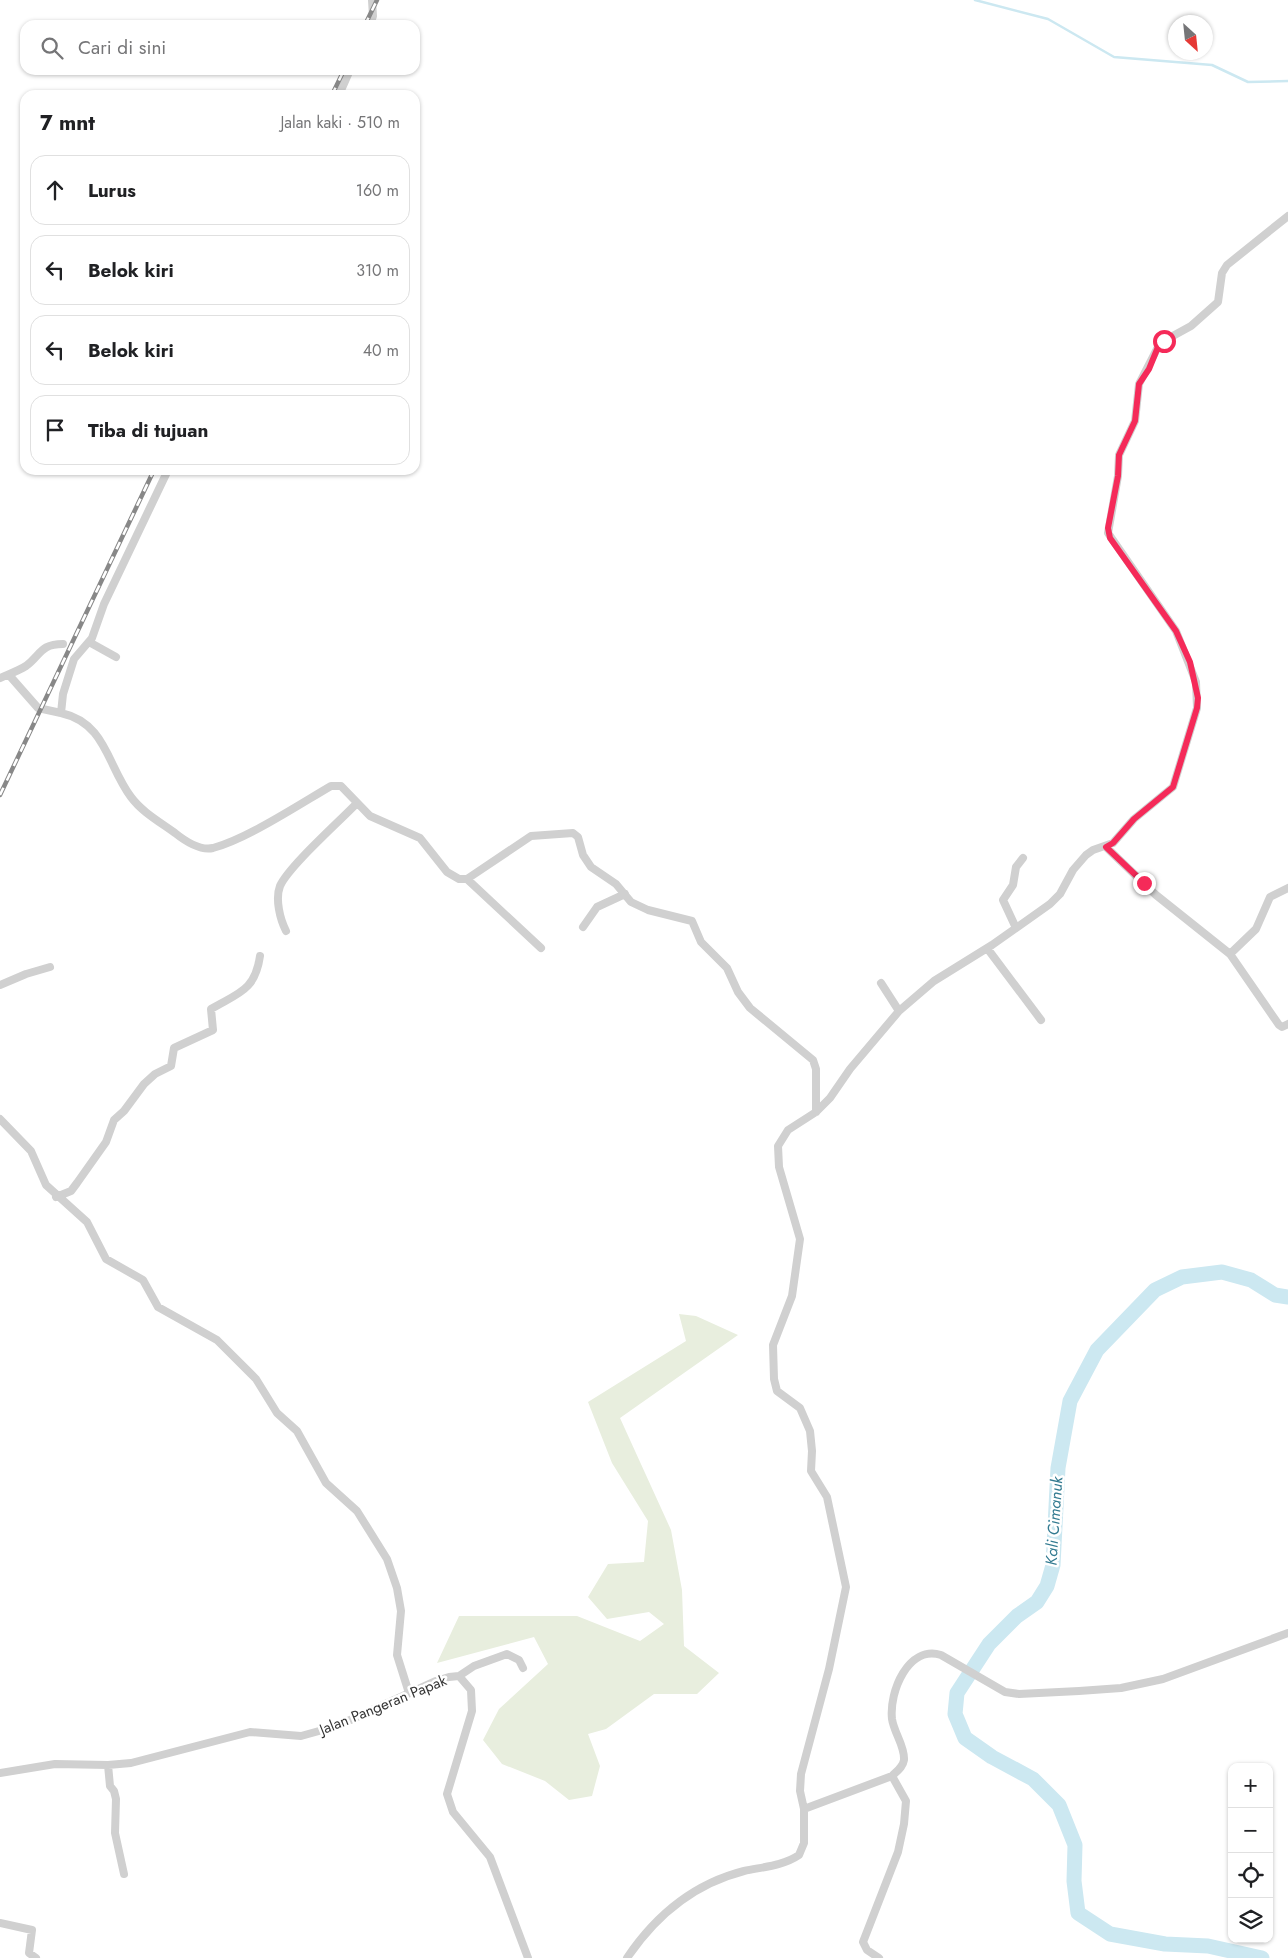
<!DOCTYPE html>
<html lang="id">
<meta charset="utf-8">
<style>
body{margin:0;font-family:Jost,sans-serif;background:#f6f6f6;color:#202124}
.controls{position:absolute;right:15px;bottom:15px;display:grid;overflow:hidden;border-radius:10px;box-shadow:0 1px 4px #0004}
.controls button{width:45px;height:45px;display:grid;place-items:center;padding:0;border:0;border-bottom:1px solid #e0e0e0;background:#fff;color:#202124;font:25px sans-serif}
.compass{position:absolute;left:1168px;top:15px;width:45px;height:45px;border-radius:50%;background:#fff;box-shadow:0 1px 4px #0004;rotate:153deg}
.stop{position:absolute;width:15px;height:15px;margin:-11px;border:4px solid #f52a59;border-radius:50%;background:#fff}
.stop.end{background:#f52a59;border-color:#fff;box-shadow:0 1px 5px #0008}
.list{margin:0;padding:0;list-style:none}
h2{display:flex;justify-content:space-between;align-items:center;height:65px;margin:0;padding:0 20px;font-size:21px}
h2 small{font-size:16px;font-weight:400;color:#757577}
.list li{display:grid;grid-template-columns:32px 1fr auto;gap:15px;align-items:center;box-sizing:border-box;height:70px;margin:0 10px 10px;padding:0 10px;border:1px solid #e0e0e0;border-radius:15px}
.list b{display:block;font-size:19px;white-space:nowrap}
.list em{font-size:16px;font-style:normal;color:#757577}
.icon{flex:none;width:28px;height:28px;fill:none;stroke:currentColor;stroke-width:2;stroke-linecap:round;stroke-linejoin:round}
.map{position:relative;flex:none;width:1288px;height:1958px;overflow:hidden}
.search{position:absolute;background:#fff;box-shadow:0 1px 4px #0004;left:20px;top:20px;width:400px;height:55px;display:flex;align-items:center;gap:12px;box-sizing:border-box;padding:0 18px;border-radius:15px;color:#757577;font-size:19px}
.panel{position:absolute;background:#fff;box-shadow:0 1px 4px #0004;left:20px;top:90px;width:400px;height:385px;border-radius:15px}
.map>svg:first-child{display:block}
.green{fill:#e8eede}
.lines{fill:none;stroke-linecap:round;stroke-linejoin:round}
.stream{stroke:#cce8f1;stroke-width:2.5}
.river{stroke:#cce8f1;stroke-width:15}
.street{stroke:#d0d0d0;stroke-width:8}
.rail-casing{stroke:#888;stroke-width:4.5}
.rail{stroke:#fff;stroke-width:2.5;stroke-dasharray:8;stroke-linecap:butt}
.route{stroke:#f52a59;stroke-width:6}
.labels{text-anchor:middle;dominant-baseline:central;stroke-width:5;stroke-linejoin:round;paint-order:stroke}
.street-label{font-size:15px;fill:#333;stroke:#fff}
.water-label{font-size:16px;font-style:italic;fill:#337b91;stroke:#fff}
</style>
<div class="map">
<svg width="1288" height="1958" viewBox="0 0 1288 1958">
<rect width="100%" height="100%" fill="#fff"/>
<path class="green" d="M679,1314L696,1316L738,1335L620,1418L671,1530L682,1590L684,1646L719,1673L697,1694H654L606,1729L588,1734L600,1766L592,1796L569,1800L545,1781L502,1764L483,1740L499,1709L548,1664L534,1637L437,1663L459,1616H577L640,1641L664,1624L649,1612L607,1619L588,1597L608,1564L644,1562L648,1521L612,1463L588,1402L686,1341Z"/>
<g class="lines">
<path class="stream" d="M975,0L1048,19L1114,57L1212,65L1248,82L1288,81"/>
<path class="river" d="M1262,1958L1208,1946L1165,1944L1110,1934L1078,1913L1074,1881L1075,1845L1059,1805L1033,1779L992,1757L965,1738L955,1714L957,1693L989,1644L1017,1616L1037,1602L1047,1586L1053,1565L1058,1468L1070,1401L1097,1350L1155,1290L1182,1277L1222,1272L1251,1280L1275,1295L1288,1297"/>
<path class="street" d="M370,25L373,16L372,0
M339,95L350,70
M168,470L104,604L92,638L74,659L63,694L61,713C106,723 107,765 131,797C142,812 160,822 175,833C185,841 200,851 213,848C247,839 300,804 331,786H341L370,816L420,838L447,872L459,879H467L531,836L573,833L578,837L583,855L591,867L616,884L631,902L648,910L692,921L701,942L727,968L738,992L750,1008L813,1060L816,1069V1112
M89,642L116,657
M9,675L38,708L61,713
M0,678C9,674 18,671 26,666C41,655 40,644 63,644
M1106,847L1156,895L1230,954L1279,1025L1282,1027L1288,1024
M467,879L541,948
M583,927L597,907L625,894
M1016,928L1003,900L1013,885L1016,867L1023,858
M286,931C280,919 275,899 280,886C289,866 340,821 357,803
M987,948L1041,1020
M1230,954L1256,929L1270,897L1288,888
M881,983L899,1011
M0,985L26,974L50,967
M0,1119L31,1151L46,1185L87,1222L106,1259L143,1280L158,1307L217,1340L256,1379L277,1413L297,1431L326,1483L357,1511L387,1559L397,1588L401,1611L397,1655L409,1693
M56,1197L71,1191L77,1183L106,1142L114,1120L124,1111L144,1084L155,1074L171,1066L174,1048L213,1030L211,1009C238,993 255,991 260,956
M459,1676L474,1666L507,1654L519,1660L523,1668
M108,1765L110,1786L114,1791L116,1799L115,1833L124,1874
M0,1773L55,1764L108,1765L131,1763L250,1732L301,1736L337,1726L436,1681L449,1677L459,1676L471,1690L472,1711L447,1794L453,1812L490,1857L528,1958
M804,1809L800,1791L801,1774L829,1669L846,1587L827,1497L811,1471L812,1451L810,1431L800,1408L777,1391L774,1379L773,1345L792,1296L800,1239L779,1167L778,1146L788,1130L816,1112L830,1098L850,1069L899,1011L934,981L992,945L1050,904L1060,894L1073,870L1086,855L1093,850L1113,843L1134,819L1173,787L1197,708L1196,682L1176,631L1108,533L1118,476L1119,455L1135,421L1139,384L1160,343L1191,326L1218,302L1222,273L1227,265L1288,216
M0,1923L32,1930L29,1953L36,1958
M627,1958C656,1915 693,1884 744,1871C762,1867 783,1866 799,1855L804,1843V1809L892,1776C897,1771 903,1767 904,1760C905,1746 894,1733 892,1719C889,1692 908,1645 941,1655L1005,1692L1019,1694L1079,1691L1121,1688L1163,1679L1288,1633
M879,1958L867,1950L863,1942L898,1852L904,1824L906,1801L892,1776"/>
<g class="rail-casing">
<path id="rail" d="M365,25L377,0
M332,95L344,70
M0,795L154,470"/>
</g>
<use href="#rail" class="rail"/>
</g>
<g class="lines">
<path class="route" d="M1144,883L1106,847L1113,843L1134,819L1173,787L1197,708L1198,698L1190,662L1176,631L1110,538L1108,528L1118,476L1119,455L1135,421L1139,384L1149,369L1158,347L1164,341"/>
</g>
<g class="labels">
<g class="street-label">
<text transform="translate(383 1705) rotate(-22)">Jalan Pangeran Papak</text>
</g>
<g class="water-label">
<text transform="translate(1054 1521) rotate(-86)">Kali Cimanuk</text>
</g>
</g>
</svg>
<div class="controls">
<button>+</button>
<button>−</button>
<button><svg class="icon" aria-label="locate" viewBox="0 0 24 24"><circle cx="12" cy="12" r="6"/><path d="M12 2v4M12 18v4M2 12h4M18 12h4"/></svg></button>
<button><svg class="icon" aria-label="layers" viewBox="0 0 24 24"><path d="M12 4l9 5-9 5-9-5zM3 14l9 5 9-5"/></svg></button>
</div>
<svg class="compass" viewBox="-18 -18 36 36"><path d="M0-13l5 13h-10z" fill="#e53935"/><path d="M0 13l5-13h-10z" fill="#757577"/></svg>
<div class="stop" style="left:1164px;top:341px"></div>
<div class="stop end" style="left:1144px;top:883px"></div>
<div class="search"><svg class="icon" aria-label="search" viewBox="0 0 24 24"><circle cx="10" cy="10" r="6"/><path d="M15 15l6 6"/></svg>Cari di sini</div>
<section class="panel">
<h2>7 mnt<small>Jalan kaki · 510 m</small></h2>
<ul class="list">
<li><svg class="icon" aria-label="ahead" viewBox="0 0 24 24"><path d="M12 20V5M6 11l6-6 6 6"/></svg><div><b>Lurus</b></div><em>160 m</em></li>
<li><svg class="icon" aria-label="left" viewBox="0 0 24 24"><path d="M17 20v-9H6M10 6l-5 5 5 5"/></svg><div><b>Belok kiri</b></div><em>310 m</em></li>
<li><svg class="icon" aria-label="left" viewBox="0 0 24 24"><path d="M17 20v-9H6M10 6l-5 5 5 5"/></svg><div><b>Belok kiri</b></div><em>40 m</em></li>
<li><svg class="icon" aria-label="arrive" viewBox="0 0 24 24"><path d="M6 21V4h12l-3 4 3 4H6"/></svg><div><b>Tiba di tujuan</b></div></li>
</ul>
</section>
</div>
